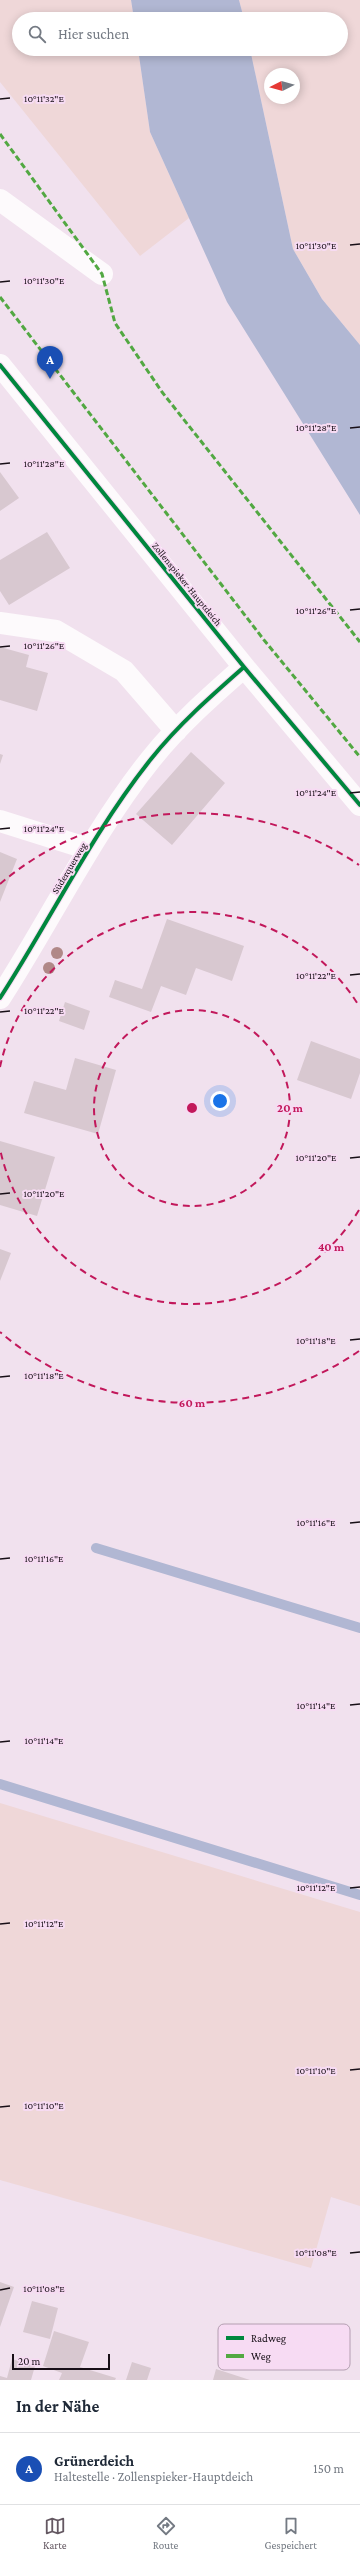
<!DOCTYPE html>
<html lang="de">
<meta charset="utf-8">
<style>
body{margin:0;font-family:"Crimson Pro",serif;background:#f2f2f3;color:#1f2937}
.compass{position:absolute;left:264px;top:68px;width:36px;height:36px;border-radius:50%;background:#fff;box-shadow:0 2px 10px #0003;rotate:264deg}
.scale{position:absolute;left:12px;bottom:10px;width:98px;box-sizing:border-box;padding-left:4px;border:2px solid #180f17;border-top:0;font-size:11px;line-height:14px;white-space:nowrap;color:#180f17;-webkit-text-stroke:3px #f7dbf3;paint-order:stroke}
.you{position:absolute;left:220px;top:1101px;width:14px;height:14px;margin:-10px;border:3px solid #fff;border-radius:50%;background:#1a73e8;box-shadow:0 0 0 6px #1a73e833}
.badge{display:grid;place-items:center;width:26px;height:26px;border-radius:50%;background:#645862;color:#fff;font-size:13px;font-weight:700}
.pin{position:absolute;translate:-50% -33px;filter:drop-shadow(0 1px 2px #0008)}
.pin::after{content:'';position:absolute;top:21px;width:14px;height:12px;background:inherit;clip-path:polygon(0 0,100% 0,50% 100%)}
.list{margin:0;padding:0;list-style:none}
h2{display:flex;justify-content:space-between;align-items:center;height:52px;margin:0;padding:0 16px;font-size:17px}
h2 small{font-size:13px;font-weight:400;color:#747a83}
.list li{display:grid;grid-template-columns:26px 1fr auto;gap:12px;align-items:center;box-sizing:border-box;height:72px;padding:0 16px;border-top:1px solid #e0e1e3}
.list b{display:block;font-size:15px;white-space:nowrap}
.list p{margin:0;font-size:13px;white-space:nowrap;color:#747a83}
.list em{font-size:13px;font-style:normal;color:#747a83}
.icon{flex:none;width:22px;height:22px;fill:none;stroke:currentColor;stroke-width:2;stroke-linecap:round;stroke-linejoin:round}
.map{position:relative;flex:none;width:360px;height:2380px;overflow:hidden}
.search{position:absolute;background:#fff;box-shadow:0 2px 10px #0003;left:12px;right:12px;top:12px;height:44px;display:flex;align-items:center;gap:10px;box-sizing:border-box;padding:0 14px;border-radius:22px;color:#747a83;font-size:15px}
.sheet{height:124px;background:#fff}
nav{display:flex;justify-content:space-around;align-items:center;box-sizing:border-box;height:56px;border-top:1px solid #e0e1e3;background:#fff;font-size:11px;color:#747a83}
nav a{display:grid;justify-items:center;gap:2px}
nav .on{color:#645862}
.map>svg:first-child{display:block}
.green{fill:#efd7d8;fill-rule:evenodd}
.water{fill:#b1b7d3}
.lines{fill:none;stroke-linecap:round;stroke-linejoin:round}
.stream{stroke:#b1b7d3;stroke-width:10}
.building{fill:#d8c8d0}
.minor{stroke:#fdfafc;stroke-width:22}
.quiet{stroke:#52a842;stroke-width:3;stroke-dasharray:6 3;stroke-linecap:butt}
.cycleway-casing{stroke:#f7dbf3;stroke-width:6}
.cycleway{stroke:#00873e;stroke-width:4}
.tree{fill:#b08887}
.ticks{fill:none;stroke:#180f17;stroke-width:1.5}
.ring{fill:none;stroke:#c2185b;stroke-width:2;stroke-dasharray:7 5}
.labels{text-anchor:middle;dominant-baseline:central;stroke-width:4;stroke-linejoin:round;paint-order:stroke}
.street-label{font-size:10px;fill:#180f17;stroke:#f7dbf3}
.key{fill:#f7dbf3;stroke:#b49eb1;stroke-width:1}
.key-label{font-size:11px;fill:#180f17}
.ticks-label{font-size:10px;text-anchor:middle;fill:#180f17;stroke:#f7dbf3;stroke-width:4;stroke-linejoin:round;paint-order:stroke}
.centre{fill:#c2185b;stroke:#f7dbf3;stroke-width:2}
.ring-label{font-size:12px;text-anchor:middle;font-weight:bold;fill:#c2185b;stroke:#f7dbf3;stroke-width:4;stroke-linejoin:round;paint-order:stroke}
</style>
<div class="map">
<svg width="360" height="2380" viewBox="0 0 360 2380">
<rect width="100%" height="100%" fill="#f1e1ee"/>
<path class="green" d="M0,0H131L134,19H19V49H138L150,132L189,218L140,256L0,82Z
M239,0H360V345L322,299L293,249L250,49H341V19H244ZM270,74H294V98H270Z
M0,1803L360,1912V2206L331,2197L311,2268L0,2180Z"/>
<path class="water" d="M131,0H239L244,19H134Z
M138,49H250L293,249L322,299L360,345V515L227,302L150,132Z"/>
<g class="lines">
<path class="stream" d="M96,1548L360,1628
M0,1784L360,1895"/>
</g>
<path class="building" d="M0,472L19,498L0,511Z
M47,532L70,568L9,605L0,591V560Z
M0,647L29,655L26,667L48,673L37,711L0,700Z
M191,752L225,783L172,845L136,814Z
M0,754L3,755L0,764Z
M0,852L17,859L0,902Z
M167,919L244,946L232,981L196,968L186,995L161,986L151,1012L109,997L115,980L142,989Z
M65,1002L90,1011L84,1030L59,1021Z
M311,1041L360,1059V1073L351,1099L297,1080Z
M75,1058L116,1070L98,1134L24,1113L34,1081L66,1090Z
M0,1141L55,1157L37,1216L0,1205Z
M0,1249L11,1253L0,1281Z
M0,2282L14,2287L0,2327Z
M32,2301L58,2308L50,2339L23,2332Z
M54,2331L89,2342L80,2367L116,2378L115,2380H59L62,2373L43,2366Z
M12,2359L35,2366L31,2380H0V2376L7,2378Z
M132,2362L151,2368L147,2380H126Z
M216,2369L250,2380H213Z"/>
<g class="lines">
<path class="minor" d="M0,200L102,274
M0,365L244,667L360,805
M0,623L56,631L124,671L176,731
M0,821L89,849
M0,998C51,919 92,833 151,759C178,725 211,696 244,667"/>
<path class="quiet" d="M0,134L102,274L115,323L162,392L360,642
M0,297L264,640L360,757"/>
<g class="cycleway-casing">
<path id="cycleway" d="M0,365L244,667L360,805
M0,998C51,919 92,833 151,759C178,725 211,696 244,667"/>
</g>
<use href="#cycleway" class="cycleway"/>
</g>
<g class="tree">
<circle cx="57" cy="953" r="6"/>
<circle cx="49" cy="968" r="6"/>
</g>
<path class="ticks" d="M0,99L10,98M350,245L360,244M0,282L10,281M350,428L360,427M0,464L10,463M350,610L360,609M0,647L10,646M350,793L360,792M0,829L10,828M350,975L360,974M0,1012L10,1011M350,1158L360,1157M0,1194L10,1193M350,1340L360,1339M0,1377L10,1376M350,1523L360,1522M0,1559L10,1558M350,1705L360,1704M0,1742L10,1741M350,1888L360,1887M0,1924L10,1923M350,2070L360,2069M0,2107L10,2106M350,2253L360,2252M0,2290L10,2288"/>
<g class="ring">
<circle cx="192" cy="1108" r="98"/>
<path d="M359 1210A196 196 0 0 1 0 1149M0 1067A196 196 0 0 1 359 1006"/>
<path d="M359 1351A295 295 0 0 1 0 1332M0 884A295 295 0 0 1 359 865"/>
</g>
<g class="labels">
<g class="street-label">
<text transform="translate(187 584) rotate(51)">Zollenspieker-Hauptdeich</text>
<text transform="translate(69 868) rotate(-59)">Süderquerweg</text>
</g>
</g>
<rect x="218" y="2324" width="132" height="46" rx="6" class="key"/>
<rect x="226" y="2336" width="18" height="4" fill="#00873e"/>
<rect x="226" y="2354" width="18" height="4" fill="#52a842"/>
<g class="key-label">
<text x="251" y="2342">Radweg</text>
<text x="251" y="2360">Weg</text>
</g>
<g class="ticks-label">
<text x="44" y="102">10°11'32"E</text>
<text x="316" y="249">10°11'30"E</text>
<text x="44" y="284">10°11'30"E</text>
<text x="316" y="431">10°11'28"E</text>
<text x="44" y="467">10°11'28"E</text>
<text x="316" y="614">10°11'26"E</text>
<text x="44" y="649">10°11'26"E</text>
<text x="316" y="796">10°11'24"E</text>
<text x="44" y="832">10°11'24"E</text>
<text x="316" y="979">10°11'22"E</text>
<text x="44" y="1014">10°11'22"E</text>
<text x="316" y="1161">10°11'20"E</text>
<text x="44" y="1197">10°11'20"E</text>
<text x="316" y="1344">10°11'18"E</text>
<text x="44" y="1379">10°11'18"E</text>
<text x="316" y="1526">10°11'16"E</text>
<text x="44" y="1562">10°11'16"E</text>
<text x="316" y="1709">10°11'14"E</text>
<text x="44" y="1744">10°11'14"E</text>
<text x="316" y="1891">10°11'12"E</text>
<text x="44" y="1927">10°11'12"E</text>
<text x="316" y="2074">10°11'10"E</text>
<text x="44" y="2109">10°11'10"E</text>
<text x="316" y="2256">10°11'08"E</text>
<text x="44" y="2292">10°11'08"E</text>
</g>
<circle cx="192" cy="1108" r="6" class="centre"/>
<g class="ring-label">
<text x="290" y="1112">20 m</text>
<text x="331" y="1251">40 m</text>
<text x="192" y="1407">60 m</text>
</g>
</svg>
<svg class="compass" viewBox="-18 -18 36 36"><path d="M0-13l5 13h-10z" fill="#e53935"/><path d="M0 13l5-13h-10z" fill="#747a83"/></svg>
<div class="scale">20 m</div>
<div class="you"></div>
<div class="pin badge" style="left:50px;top:379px;background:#1a4fb4">A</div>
<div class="search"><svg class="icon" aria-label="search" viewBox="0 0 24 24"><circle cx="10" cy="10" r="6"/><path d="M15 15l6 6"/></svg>Hier suchen</div>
</div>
<section class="sheet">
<h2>In der Nähe<small></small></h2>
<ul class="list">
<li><span class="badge" style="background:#1a4fb4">A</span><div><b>Grünerdeich</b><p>Haltestelle · Zollenspieker-Hauptdeich</p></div><em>150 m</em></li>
</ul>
</section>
<nav>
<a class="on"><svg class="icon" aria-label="map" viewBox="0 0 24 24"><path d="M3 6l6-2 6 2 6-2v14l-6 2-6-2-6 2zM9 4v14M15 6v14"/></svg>Karte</a>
<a><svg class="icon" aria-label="directions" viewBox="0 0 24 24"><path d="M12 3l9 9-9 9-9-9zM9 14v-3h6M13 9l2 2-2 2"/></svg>Route</a>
<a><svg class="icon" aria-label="saved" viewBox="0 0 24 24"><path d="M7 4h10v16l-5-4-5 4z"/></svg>Gespeichert</a>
</nav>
